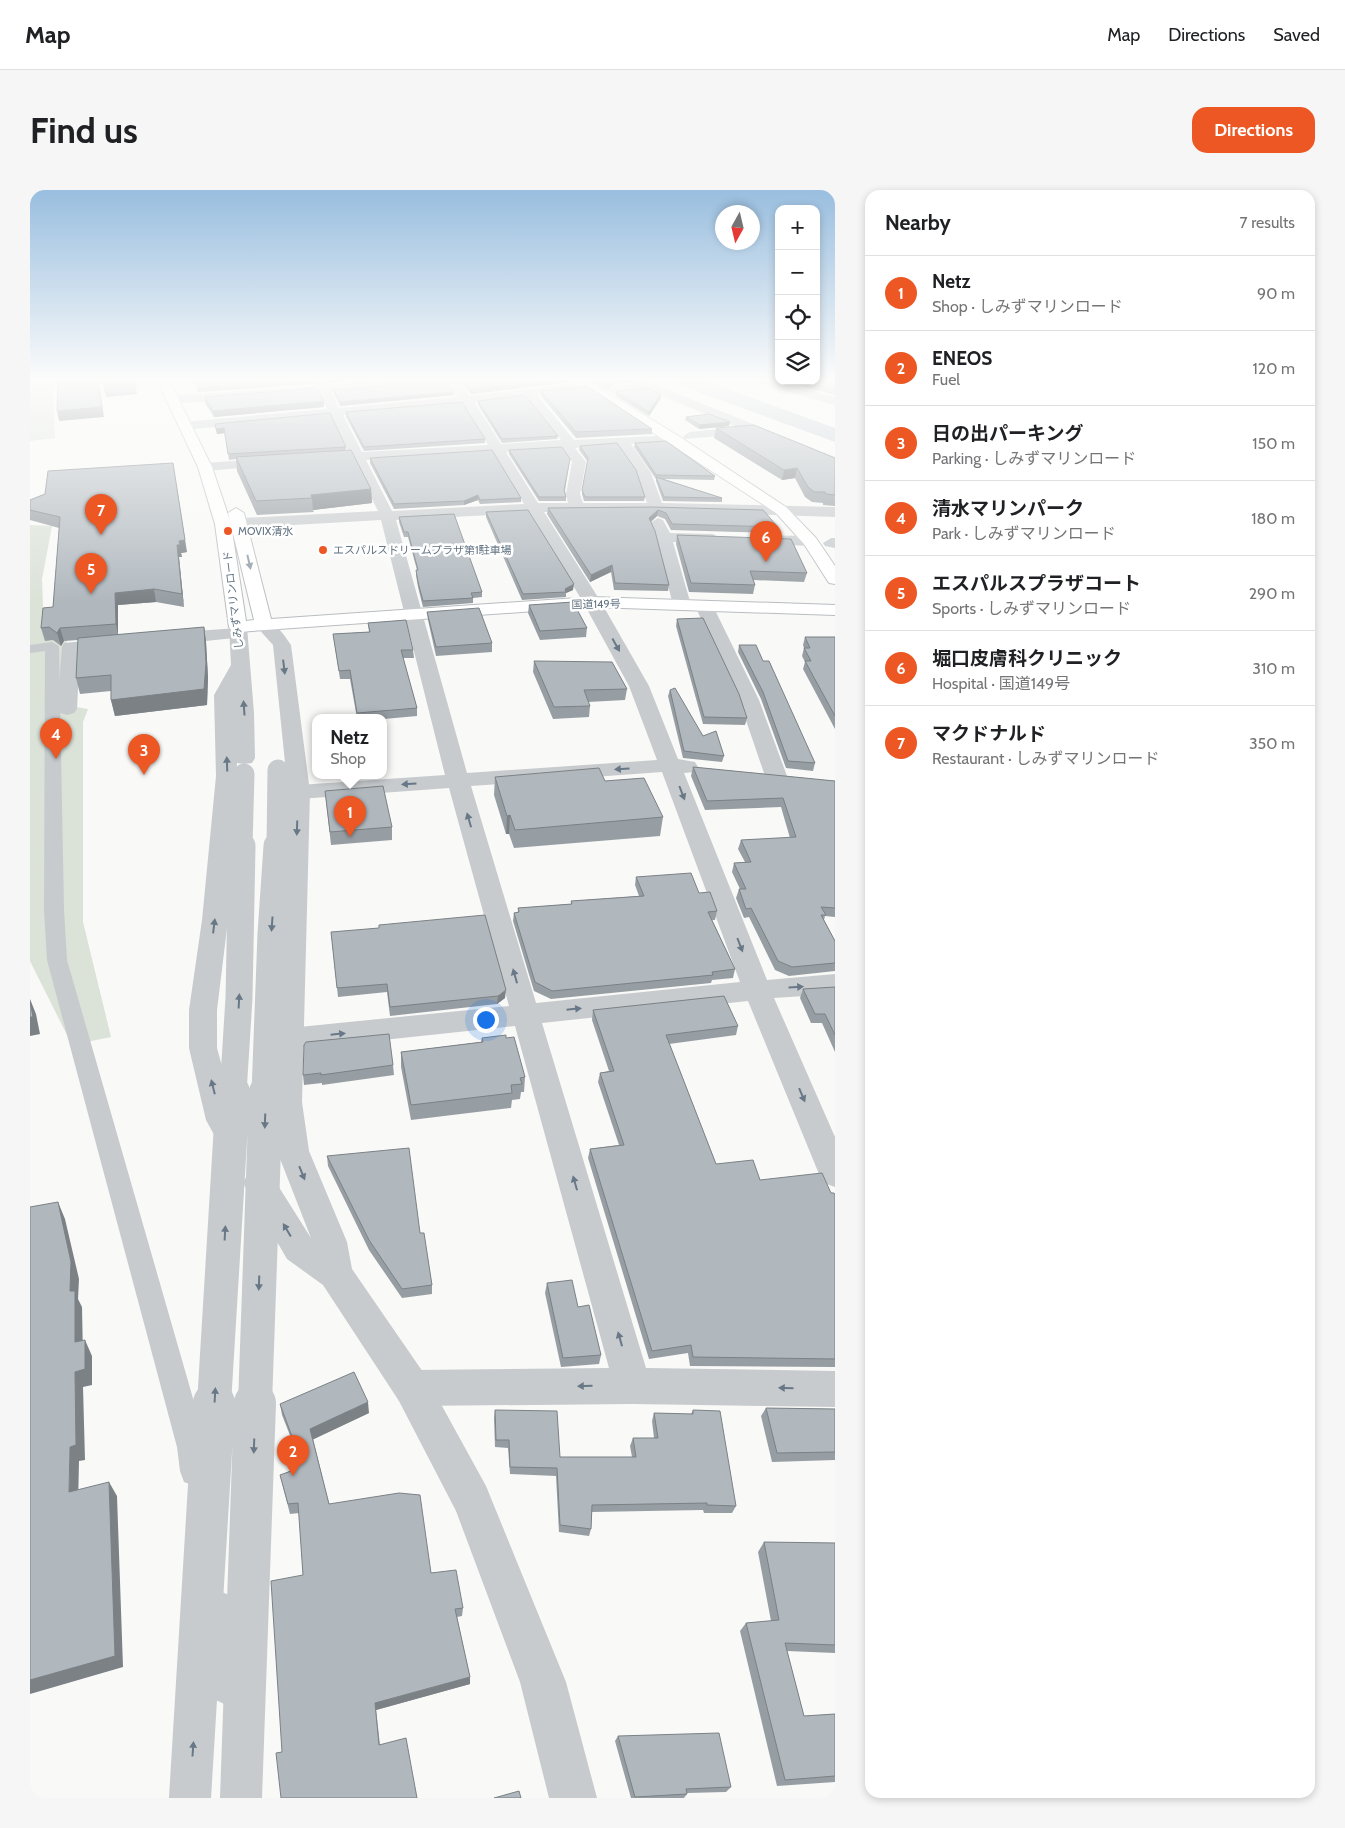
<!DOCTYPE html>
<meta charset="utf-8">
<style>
body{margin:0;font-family:Cabin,"Noto Sans JP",sans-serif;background:#f6f6f6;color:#202124}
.controls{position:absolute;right:15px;top:15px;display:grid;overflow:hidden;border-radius:10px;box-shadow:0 2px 8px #0003}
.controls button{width:45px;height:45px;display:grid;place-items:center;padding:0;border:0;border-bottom:1px solid #e0e0e0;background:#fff;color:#202124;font:25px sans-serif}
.compass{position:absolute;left:685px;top:15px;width:45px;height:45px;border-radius:50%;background:#fff;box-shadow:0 2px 8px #0003;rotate:188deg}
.you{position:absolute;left:455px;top:829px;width:18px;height:18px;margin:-12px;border:4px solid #fff;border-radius:50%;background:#1a73e8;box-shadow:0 0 0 8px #1a73e833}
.badge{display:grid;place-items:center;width:32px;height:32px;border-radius:50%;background:#ec5724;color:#fff;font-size:16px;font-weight:700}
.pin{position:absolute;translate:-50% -41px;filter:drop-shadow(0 1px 2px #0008)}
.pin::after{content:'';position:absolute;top:26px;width:18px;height:15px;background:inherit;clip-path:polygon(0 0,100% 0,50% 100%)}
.popup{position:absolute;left:282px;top:524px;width:75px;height:65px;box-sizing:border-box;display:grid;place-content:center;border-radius:10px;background:#fff;filter:drop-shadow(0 1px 4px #0005);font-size:16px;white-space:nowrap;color:#757577}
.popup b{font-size:19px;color:#202124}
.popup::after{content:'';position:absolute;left:50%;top:100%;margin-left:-10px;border:10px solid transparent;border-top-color:#fff}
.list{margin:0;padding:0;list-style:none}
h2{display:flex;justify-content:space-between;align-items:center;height:65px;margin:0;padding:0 20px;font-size:21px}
h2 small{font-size:16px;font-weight:400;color:#757577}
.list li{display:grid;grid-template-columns:32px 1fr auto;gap:15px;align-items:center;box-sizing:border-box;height:75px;padding:0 20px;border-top:1px solid #e0e0e0}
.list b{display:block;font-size:19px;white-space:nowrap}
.list p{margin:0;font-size:16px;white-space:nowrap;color:#757577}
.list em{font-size:16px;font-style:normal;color:#757577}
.icon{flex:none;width:28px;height:28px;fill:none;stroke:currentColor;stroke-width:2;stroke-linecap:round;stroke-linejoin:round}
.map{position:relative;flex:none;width:805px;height:1608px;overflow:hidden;border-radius:15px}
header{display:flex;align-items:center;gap:30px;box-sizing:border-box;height:70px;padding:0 25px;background:#fff;border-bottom:1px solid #e0e0e0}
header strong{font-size:24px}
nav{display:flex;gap:28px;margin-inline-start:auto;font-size:18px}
.intro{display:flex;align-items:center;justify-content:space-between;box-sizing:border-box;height:120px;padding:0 30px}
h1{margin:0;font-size:35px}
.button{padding:12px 22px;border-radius:15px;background:#ec5724;color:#fff;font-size:18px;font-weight:700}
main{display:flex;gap:30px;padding:0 30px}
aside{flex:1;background:#fff;border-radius:15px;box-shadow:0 2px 8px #0003}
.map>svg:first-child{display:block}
.green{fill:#dbe2d8}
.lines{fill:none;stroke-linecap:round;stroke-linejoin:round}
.river{fill:#c2ccd1;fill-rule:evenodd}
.primary-casing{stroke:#babec2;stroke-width:2}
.trunk-casing{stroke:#b9bdc0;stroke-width:2}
.pedestrian{fill:#c7cbce;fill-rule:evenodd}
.minor{fill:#c7cbce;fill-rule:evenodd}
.tertiary{fill:#c7cbce;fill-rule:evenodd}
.primary{fill:#fff;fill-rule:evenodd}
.trunk{fill:#fff;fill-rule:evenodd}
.tertiary-bridge-far3{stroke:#c7cbce;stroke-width:21}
.tertiary-bridge-far2{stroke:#c7cbce;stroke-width:27}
.tertiary-bridge-far1{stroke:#c7cbce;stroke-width:34}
.tertiary-bridge{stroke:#c7cbce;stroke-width:42}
.wall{fill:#979ea3}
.shaded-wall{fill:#7b8185}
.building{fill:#b0b8be;stroke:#7b8185}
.oneway{fill:#929ea8}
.oneway2{fill:#687887}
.poi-dot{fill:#ec5724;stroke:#fff;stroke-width:2}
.labels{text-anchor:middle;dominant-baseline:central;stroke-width:5;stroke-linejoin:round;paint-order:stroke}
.far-poi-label{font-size:11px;fill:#637483;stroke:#fff;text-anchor:start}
.far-street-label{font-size:11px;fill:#637483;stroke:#fff}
</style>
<header>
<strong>Map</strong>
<nav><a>Map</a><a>Directions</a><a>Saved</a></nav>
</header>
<div class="intro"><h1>Find us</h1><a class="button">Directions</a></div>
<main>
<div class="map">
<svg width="805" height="1608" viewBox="0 0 805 1608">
<rect width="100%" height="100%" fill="#f9f9f7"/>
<path class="green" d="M0,190H22L25,248L0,251Z
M0,335L22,336L12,389L14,443L37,450L28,514L58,519L53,532V732L81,847L42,855L0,771Z"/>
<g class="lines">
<path class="river" d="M638,188H667L805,238V252L641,192Z"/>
<g class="primary-casing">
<path id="primary" d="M539,188H553L647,245L756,317L786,348L805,376V394L799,393L774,354L746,323Z"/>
</g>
<g class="trunk-casing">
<path id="trunk" d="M126,188H138L182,277L201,334L216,431L224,430L198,323L206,318L214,323L241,429L562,407L805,415V425L562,417L208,442L202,441L199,437L185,334L168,277Z"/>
</g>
<path class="pedestrian" d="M22,452L29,456L34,720L37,770L177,1257L180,1281L176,1292L165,1296L154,1292L150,1281L147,1257L17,770L14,720L15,461L0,463V455Z
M187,1400L199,1405L204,1417L216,1498L210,1510L198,1516L186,1510L180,1498L170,1417L175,1405Z"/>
<path class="minor" d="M0,188H11L0,193Z
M282,188H294L297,195L385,188H425L440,206L556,192L562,196L560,199L507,205L544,250L647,245L649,248L647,251L642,252L601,254L621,283L632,313L805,317V327L621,321L514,322L571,412L619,496L648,569L665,572L668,577L665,582L654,583L737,790L805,784V804L744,808L805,947V997L794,993L789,984L718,811L512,833L616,1178L805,1181V1217L603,1214L382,1216L369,1211L363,1198L369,1185L382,1180L579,1178L485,836L259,860L249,856L245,849L249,842L259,838L479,816L419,598L269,609L261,607L258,602L261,597L269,595L415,585L351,330L193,339L185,334L193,329L348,321L323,270L312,271L305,267L307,264L319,263L301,226L153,240L147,236L153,232L297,219L289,202L141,214L135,210L141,206L286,196ZM417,193L428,207L309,218L301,202ZM496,207L531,250L471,254L445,213ZM433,214L458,255L332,262L313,225ZM588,255L607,283L617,313H553L550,304L556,272L545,258ZM532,258L542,272L536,304L538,313H508L476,262ZM463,262L494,314L362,321L336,270ZM499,323L553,412L599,496L627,570L437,583L366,330ZM632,582L710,792L506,813L441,596Z
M712,188H732L805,207V215L714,190Z
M616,191L805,267V276L722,243L655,249L653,246L660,242L707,237L615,199L584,204L578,200L584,196Z
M244,268L249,269L251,272L249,275L175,281L168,277L175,273Z
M628,328L633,330L640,343L683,344L691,349L683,354L643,352L661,415L658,419H646L643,415L626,347L620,333Z
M724,345L780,346L788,351L780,356L718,353L716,350Z
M801,348H805V358L795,356L793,353Z
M674,411L680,412L683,416L729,510L757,586L754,591L746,593L738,591L735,586L709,510L665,416L668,412Z
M208,438L214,439L217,443L214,447L137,455L131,453L128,449L131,445L137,443Z
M85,448L92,450L94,454L92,458L50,462L47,519L44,523L37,525L30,523L27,519L32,457L34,453Z"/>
<path class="tertiary" d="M234,430C247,433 254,445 261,455L280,602L272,912L279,961L317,1052L322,1079L395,1185L456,1296L536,1492L567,1608H519L490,1492L426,1321L369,1211L293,1095L257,1069L213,993L218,983L229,980L240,983L281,1048L247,961L242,912L258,602L243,455L225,435L228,431Z
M208,432L214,433L217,437L224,523L225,568L222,573L214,574L207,573L198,730L187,820V858L206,927L215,943L210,952L199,955L188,952L176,930L159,858V820L172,730L186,586L184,505L201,475L199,437L202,433Z"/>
<use href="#primary" class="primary"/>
<use href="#trunk" class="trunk"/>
<path class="tertiary-bridge-far3" d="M212,657L214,584
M247,657L248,580"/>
<path class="tertiary-bridge-far2" d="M203,903L209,808L212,656
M235,903L241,744L247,656"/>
<path class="tertiary-bridge-far1" d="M184,1214L203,902
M225,1214L236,902"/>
<path class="tertiary-bridge" d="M160,1608L184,1213
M211,1608L225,1213"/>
</g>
<path class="wall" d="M427,188H542L541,192L441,204Z
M557,188H604V191L584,194L576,200Z
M740,188H749V190Z
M805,188V205L752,191H786Z
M304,200L424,202V205L310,216L304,204Z
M511,201L622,239V244L546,248L511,206Z
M586,202L631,204V208L619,226L586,206Z
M175,207L294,217L184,227L175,213Z
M448,211L528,246L527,249L472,253L448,215Z
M316,222L455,249V253L334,261L316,227Z
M656,227L699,236L669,239L655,230Z
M185,234L316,257V260L341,299L342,313L283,320L284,322L227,325L207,281L206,269L199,270L195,243L187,244Z
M686,238L805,268V316L793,315V313L782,312L775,307L765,288L752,290L684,248Z
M605,253L685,286L684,290L634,289L692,308V312L633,311L626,291V289L604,257Z
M550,256L615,307L614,311H554L552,304L558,272L549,260Z
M479,260L540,269L535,301L536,307V311H509L479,264Z
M340,268L491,308V312L450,314L448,310L434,315L364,319L340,273Z
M0,310L157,362L151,363L152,367H149L154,417L126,412L88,415V445L174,437L176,452L178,488L177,515L85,526L81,510V501L50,504L46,488L48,450L34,451L31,456L23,450L15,451L11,438L23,417L29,338L0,330Z
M622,317L748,337L747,343L641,340L635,329L627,326L621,332L639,395L638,401L584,400L581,382L560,392L517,324L518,318Z
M456,322L543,400L536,403V407L492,410L456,327Z
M369,327L452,402V407L443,408V413L393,417L388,397L386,385V380H387L378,347H374L369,332Z
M647,345L777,383L774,392L723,390L725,395L723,404L659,402L646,354Z
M499,415L557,438L556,447L510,450L498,423Z
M397,422L462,453V462L406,466L398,430Z
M647,429L717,528L715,535L673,534L646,436Z
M338,433L383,460L384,468H373L387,518V526L354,529V528H327L320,489H310L303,444L339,442Z
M775,447H805V539L773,479L775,472L772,466L774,458L773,455Z
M709,455L733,471L785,573L783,581L756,578L731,509L708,462Z
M504,471L597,499L595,510L558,512L560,516L559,527L523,529L503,482Z
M640,500L673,546L694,566L692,572L653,568L638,506Z
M663,577L805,591V727L795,726L794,730L805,751V781L759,786L745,780L719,727L714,728L706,708L709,699H710L702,682L704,673L715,672L708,659L711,650L760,648L751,617L675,620L661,586Z
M465,587L575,591L633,627L630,646L484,658L479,644H476L464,605Z
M295,601L362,637V650L301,655Z
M606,687L669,703L687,721L685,730H682L705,779L703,788L682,790L681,793L521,809L504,801L483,731L484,723L488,722V718L541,714V711L609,706L605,695Z
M301,742L475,808L467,814L360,826L357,802L308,807Z
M805,797V862L792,833H781L770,808L773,799Z
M563,820L708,836L706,845L639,854L686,974L730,990L801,1003L805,1005V1177L660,1176L658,1163L619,1169L558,968L560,959L589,955L568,892L570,883L579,881L562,830Z
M452,848H476L495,887L494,902H491L490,909L482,910L481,918L381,930L371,877V862L451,852Z
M363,875L364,885L292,895V893L274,895L273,885Z
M297,966L390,1043L402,1095V1104L372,1108L339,1060L298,976Z
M517,1093L548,1117L571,1165L569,1174L531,1177L515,1103Z
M250,1214L339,1223L283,1249L299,1314L401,1383L433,1418L432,1426L427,1427L440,1487V1494L346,1520L350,1555L387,1608L252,1562L273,1385L269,1323L260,1324L250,1285L263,1280L257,1255L263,1253L252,1225Z
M736,1218L805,1219V1270L742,1272L731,1226Z
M465,1220L530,1267H602L600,1256L603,1248H624L622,1231L624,1223L661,1224L663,1220L706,1316L702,1323H674L673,1320L562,1322L561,1339L559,1346L529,1342L526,1286L480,1284L478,1258L465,1257L464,1228Z
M734,1352L805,1353V1463L757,1461L774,1526L805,1524V1592L747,1596L710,1441L716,1433L741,1431L728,1362Z
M588,1546L701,1597L696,1602L657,1603V1604L654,1608H601L585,1551Z"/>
<path class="shaded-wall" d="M68,188L74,227L29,231L27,221Z
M304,188H360L298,193V189Z
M536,188H542L541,192L441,204V199Z
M594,188H604V191L584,194L576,200L577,195L584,190Z
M283,190V194L168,202L167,198Z
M105,191L107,204L76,207L73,194Z
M424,202V205L310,216V212Z
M631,204V208L619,226V222Z
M294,211V217L184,227L183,221Z
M700,232L699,236L669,239L670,235Z
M194,238L195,243L187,244L186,239Z
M143,273L157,362L151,363L152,367H149L154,417L152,404L147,355Z
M767,278L765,288L752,290L754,280Z
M341,299L342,313L283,320L282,308L281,305Z
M448,305V310L434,315V311Z
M628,320L627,326L618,334L619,328Z
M582,375L581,382L560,392L561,385Z
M544,394L543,400L536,403V402L535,399Z
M124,399L126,412L88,415V446L86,434L85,403Z
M174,437L176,452L178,488L177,515L85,526L81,510Z
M30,438L34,451L31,456L27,443Z
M480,625L479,644H476L477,626Z
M476,800L475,808L467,814L468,806Z
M0,809L6,824L10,844L0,846Z
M28,1012L35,1029L49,1089L48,1109L52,1117L53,1168L45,1152L40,1101Z
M55,1150L62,1166V1195L53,1197L55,1270L49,1271L48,1316L39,1302L40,1257L45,1182Z
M338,1212L339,1223L282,1250L280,1239Z
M79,1292L87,1306L93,1477L0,1504V1490Z
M440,1487V1494L346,1520L345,1513Z"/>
<path class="building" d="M28,188H68L72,217L27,221Z
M73,188H104L105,191L73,194Z
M164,188H282L283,190L167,198Z
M431,188H536L441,199Z
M565,188H594L584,190L577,195Z
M786,188H805V200L772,191H786Z
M416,191L424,202L310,212L304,200Z
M557,196L622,239L546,242L511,201Z
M615,197L631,204L619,222L586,202Z
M287,198L294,211L183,221L175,207Z
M495,205L528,246L472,249L448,211Z
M432,212L455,249L334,257L316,222Z
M300,223L316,257L198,264L194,238L186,239L185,234Z
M679,224L700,232L670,235L656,227Z
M724,235L805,268V305L796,304L795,302H784L778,297L767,278L754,280L686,238Z
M636,251L685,286L626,285L605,253Z
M587,253L606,280L615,307H555L552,300L558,268L550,256Z
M532,257L540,269L534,300L536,307H509L479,260Z
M321,260L341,299L281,305L282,308L226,311L206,267Z
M462,260L491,308L450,310L448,305L434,311L364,314L340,268Z
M143,273L155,350L149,351L150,355H147L152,404L124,399L85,403L86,434L30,438L27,443L19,437L11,438L13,418L23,417L30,327L0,320V310L15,304L18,281Z
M626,287L692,308L634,307Z
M622,317L733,320L748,337L642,334L636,323L628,320L619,328L625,341L639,395L585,393L582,375L561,385L518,318Z
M498,320L544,394L535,399L536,402L493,404L456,322Z
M424,324L452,402L441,403L443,408L393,411L388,392L386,380H388L378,342H374L369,327Z
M647,345L761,349L777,383L720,381L725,395L661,393Z
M543,412L557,438L510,441L499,415Z
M449,418L462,453L406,457L397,422Z
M673,428L709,504L717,528L674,527L647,429Z
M376,430L383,460H371L387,518L327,523L320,480L309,481L303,444L340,442L338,433Z
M174,437L176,473L174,499L81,510V485L46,488L48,448Z
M775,447H805V526L775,471H781L774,458H780Z
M709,455H726L733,471H739L785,573L758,571L733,502Z
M504,471L582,472L597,499L554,500L560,516L524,517Z
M645,498L673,546L686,541L694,566L654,561L640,500Z
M663,577L805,591V718L791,717L796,725H791L805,751V773L762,777L748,771L721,718L716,719L709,699H716L704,673L721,672L711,650L766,647L753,608L677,611Z
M569,578L575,591L614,588L633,627L485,640L480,625L477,626L465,587Z
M353,596L362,637L300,642L295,601Z
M661,683L669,703L680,702L687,721L678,722L705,779L682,782L683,785L522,801L505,792L484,723L489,722L488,718L542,714L541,711L614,706L606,687Z
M455,725L476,800L468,806L360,817L357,794L307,798L301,742L349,738V735Z
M805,797V845L795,824H785L773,799Z
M694,806L708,836L636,845L686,974L723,970L730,990L792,983L801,1003H804L805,1005V1169L663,1167L661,1155L622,1161L560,959L594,955L570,883L584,881L563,820Z
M0,811L3,827H0Z
M359,844L363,875L291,885V883L273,885L274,855L276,852Z
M476,845V848L484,847L495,887L490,888L492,894L481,895L482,903L381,915L371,862L453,852L452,848Z
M379,958L390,1043H394L402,1095L372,1099L339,1050L297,966Z
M28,1012L41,1072L40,1101H45V1152L55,1150V1179L45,1182L46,1255L40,1257L39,1302L79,1292L85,1466L0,1490V1017Z
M542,1090L548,1117L559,1115L571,1165L533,1168L517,1093Z
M324,1182L338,1212L280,1239L299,1314L369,1303L390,1305L401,1383L426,1380L433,1418L425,1419L440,1487L345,1513L349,1555L376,1548L387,1608H251L246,1563L252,1562L241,1391L273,1385L268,1313L258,1314L250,1285L264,1280L257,1255L264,1252L250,1214Z
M736,1218L805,1219V1262L747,1263Z
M465,1220L527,1221L530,1267H606L603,1248H628L624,1223L663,1224V1220L690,1221L706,1316L677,1315V1313L562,1315L561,1339L530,1335L527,1278L480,1277L479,1250H466Z
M734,1352L805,1353V1455L755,1453L774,1526L805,1524V1586L755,1590L716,1433L749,1430Z
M689,1543L701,1597L656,1599L657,1604L605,1607L588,1546Z
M489,1601L491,1608H464Z"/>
<defs><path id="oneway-solid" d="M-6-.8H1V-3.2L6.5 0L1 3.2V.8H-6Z" transform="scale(1.25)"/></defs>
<use class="oneway" href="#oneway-solid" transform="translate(219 372) rotate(77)"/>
<g class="oneway2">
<use href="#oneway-solid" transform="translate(586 455) rotate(61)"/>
<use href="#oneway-solid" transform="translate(254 477) rotate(83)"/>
<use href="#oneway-solid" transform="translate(214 518) rotate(-94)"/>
<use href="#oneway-solid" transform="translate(197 574) rotate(-92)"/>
<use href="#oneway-solid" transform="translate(592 579) rotate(176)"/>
<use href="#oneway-solid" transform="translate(379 594) rotate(176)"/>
<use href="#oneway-solid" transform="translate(652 603) rotate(69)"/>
<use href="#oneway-solid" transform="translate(439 630) rotate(-106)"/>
<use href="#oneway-solid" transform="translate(267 638) rotate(92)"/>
<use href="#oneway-solid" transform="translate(242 734) rotate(94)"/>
<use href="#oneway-solid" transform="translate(184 736) rotate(-83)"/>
<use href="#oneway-solid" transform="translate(710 755) rotate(69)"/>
<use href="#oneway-solid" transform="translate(485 786) rotate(-106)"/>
<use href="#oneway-solid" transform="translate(766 797) rotate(-4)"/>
<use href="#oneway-solid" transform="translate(209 811) rotate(-87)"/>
<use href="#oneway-solid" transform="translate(544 819) rotate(-6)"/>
<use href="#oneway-solid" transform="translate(308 844) rotate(-6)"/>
<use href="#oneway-solid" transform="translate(183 897) rotate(-104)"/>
<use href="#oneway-solid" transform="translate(772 905) rotate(67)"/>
<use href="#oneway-solid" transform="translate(235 931) rotate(92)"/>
<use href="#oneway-solid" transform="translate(272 983) rotate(68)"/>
<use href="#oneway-solid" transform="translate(545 993) rotate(-106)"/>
<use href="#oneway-solid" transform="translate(257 1040) rotate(-121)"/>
<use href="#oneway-solid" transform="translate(195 1043) rotate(-87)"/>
<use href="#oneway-solid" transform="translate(229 1093) rotate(92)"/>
<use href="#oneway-solid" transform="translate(590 1149) rotate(-106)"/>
<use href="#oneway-solid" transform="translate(555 1196) rotate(179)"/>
<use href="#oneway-solid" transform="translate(756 1198) rotate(-179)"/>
<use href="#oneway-solid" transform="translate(185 1205) rotate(-87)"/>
<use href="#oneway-solid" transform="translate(224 1256) rotate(92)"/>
<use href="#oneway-solid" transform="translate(163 1559) rotate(-86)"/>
</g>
<linearGradient id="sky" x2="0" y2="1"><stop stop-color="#99bedf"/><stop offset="0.46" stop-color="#fcfcfb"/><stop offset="1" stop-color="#fcfcfb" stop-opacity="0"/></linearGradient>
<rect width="805" height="413" fill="url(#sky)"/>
<g class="poi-dot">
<circle cx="198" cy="341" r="5"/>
<circle cx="293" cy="360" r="5"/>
</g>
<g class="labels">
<g class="far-poi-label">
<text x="208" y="341">MOVIX清水</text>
<text x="303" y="360">エスパルスドリームプラザ第1駐車場</text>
</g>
<g class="far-street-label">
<text transform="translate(203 410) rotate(-97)">しみずマリンロード</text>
<text transform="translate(566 414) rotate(-1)">国道149号</text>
</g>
</g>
</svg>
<div class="controls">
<button>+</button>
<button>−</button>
<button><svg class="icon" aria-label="locate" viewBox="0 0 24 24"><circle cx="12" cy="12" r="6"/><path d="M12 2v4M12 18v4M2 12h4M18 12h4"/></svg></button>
<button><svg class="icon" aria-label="layers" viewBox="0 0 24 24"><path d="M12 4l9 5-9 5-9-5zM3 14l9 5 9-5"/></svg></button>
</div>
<svg class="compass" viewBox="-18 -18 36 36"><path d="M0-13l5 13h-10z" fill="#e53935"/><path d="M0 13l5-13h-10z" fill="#757577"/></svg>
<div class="you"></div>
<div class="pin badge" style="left:320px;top:647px">1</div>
<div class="popup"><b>Netz</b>Shop</div>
<div class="pin badge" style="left:263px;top:1286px">2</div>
<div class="pin badge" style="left:114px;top:585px">3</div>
<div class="pin badge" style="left:26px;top:569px">4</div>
<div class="pin badge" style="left:61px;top:404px">5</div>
<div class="pin badge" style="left:736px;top:372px">6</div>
<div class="pin badge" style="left:71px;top:345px">7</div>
</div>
<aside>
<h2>Nearby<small>7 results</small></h2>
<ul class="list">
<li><span class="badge">1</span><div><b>Netz</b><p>Shop · しみずマリンロード</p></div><em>90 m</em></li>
<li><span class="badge">2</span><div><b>ENEOS</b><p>Fuel</p></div><em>120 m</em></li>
<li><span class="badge">3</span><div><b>日の出パーキング</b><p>Parking · しみずマリンロード</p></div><em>150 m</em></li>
<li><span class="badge">4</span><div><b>清水マリンパーク</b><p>Park · しみずマリンロード</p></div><em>180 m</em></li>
<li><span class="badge">5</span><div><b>エスパルスプラザコート</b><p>Sports · しみずマリンロード</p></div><em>290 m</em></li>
<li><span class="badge">6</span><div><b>堀口皮膚科クリニック</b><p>Hospital · 国道149号</p></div><em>310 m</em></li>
<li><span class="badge">7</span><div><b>マクドナルド</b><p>Restaurant · しみずマリンロード</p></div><em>350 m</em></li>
</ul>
</aside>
</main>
